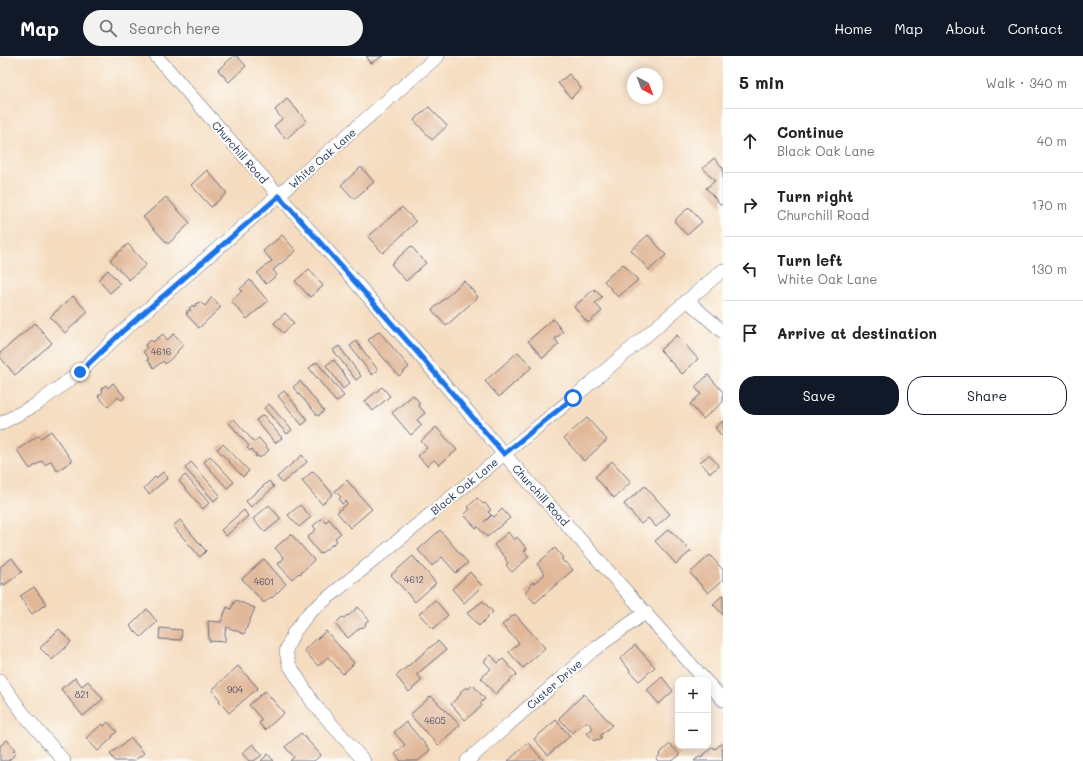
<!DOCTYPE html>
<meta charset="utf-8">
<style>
body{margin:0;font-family:Mali,sans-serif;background:#f2f2f2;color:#222}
.controls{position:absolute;right:12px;bottom:12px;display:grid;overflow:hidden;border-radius:8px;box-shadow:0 2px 10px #0003}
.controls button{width:36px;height:36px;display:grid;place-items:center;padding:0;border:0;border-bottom:1px solid #e0e0e0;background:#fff;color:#222;font:20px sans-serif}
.compass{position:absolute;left:627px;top:12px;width:36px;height:36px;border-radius:50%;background:#fff;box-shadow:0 2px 10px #0003;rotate:138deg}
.stop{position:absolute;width:12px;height:12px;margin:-9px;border:3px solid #1a73e8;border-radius:50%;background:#fff}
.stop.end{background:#1a73e8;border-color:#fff;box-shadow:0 1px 4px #0008}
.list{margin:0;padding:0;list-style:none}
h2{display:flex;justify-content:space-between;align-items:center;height:52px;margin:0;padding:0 16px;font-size:17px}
h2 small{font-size:13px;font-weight:400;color:#767676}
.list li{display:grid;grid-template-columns:26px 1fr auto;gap:12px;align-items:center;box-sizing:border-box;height:64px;padding:0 16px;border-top:1px solid #e0e0e0}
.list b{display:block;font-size:15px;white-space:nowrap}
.list p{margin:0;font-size:13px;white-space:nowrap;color:#767676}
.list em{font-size:13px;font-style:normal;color:#767676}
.actions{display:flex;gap:8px;padding:12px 16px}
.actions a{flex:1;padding:9px 0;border:1px solid #111827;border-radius:16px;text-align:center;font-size:14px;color:#111827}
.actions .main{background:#111827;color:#fff}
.icon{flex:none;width:22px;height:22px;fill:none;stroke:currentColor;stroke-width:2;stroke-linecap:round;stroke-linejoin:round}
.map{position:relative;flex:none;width:723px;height:705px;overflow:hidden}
header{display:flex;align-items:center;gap:24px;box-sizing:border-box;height:56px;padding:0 20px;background:#111827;color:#fff}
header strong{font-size:19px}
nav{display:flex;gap:22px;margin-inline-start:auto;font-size:14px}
.search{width:280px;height:36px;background:#f2f2f2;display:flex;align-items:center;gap:10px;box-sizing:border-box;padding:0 14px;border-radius:22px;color:#767676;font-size:15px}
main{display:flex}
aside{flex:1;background:#fff}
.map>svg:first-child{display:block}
.building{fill:#e1b798}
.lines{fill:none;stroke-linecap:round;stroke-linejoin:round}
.minor-casing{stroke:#676c80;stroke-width:14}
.minor{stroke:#fff;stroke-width:13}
.route{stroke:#1a73e8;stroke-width:5}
.labels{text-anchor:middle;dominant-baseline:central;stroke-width:4;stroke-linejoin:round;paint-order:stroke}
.number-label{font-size:9px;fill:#4c516c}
.street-label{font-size:11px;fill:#1b2f5e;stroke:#fdfcf7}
</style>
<header>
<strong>Map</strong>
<div class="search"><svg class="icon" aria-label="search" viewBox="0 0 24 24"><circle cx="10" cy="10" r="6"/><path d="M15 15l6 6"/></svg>Search here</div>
<nav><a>Home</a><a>Map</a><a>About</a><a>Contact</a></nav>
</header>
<main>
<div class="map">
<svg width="723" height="705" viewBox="0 0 723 705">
<rect width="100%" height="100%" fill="#fdfcf7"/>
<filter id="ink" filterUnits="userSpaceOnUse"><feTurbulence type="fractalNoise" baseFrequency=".025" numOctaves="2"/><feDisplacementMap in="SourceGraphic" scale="8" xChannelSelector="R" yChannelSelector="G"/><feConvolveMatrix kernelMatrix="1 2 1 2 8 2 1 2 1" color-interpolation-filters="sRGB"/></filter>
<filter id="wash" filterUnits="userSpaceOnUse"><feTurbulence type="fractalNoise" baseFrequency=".012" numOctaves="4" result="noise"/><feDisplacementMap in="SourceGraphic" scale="16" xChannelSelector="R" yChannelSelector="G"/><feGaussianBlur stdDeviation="0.9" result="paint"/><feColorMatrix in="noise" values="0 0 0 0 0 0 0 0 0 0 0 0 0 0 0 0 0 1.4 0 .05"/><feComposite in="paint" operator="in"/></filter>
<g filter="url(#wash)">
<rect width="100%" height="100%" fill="#f5dcbf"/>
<g id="blocks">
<path class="building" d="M234,0H237L246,10L229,26L218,14Z
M366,0H383L371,7Z
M569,18L581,32L571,42L558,27Z
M287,43L307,65L286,83L274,70L282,63L275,54Z
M429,51L447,70L432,84L414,64Z
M714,102L723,112V147L721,149L706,132L715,125L703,112Z
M361,111L374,126L354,143L341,129Z
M207,114L227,137L211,151L191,129Z
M166,141L190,167L168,188L143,161Z
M402,151L416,166L383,197L368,181Z
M689,151L702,166L687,179L674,165Z
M282,179L296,195L273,214L277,219L266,228L257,217L272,205L263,195Z
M648,179L666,199L649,214L631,194Z
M128,188L146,209L129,224L110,204Z
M411,190L426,207L406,225L391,208Z
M623,208L638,224L618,241L604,225Z
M309,213L323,230L310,241L295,225Z
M108,214L120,228L110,237L98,224Z
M250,224L268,245L247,263L231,245L242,235L240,233Z
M464,225L478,241L446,270L432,254Z
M594,233L602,241L595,247L602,255L588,267L574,251Z
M73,240L88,256L65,277L50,261Z
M212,241L221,251L199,272L186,258L188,257L186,256L188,254L189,255L191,254L189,252L193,249L194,251L196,249L195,248L200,246L205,250Z
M285,257L294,267L283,277L274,267Z
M553,263L563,276L555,283L559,288L543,302L528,285Z
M35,267L52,287L15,319L0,301V297Z
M379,275L409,311L399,320L368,284Z
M163,278L167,284L174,278L184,289L177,295L178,296L165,308L163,305L154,312L147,303L149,302L143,296L147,292L145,289L151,284L153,286Z
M677,279L698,303L682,318L660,294Z
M356,285L378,314L372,319L350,290Z
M339,290L361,320L356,324L333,294Z
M518,296L532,311L499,341L485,325Z
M334,304L350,327L343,333L326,309Z
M317,306L344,340L336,346L309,312Z
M708,319L723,336V346L703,363L690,348L701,338L695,331Z
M300,325L324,355L318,360L293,331Z
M113,327L125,341L121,344L118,341L108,351L98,340L103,336L101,333L106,329L108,332Z
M382,331L390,340L373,355L365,345Z
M284,335L308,364L302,369L278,340Z
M413,339L420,347L418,349L425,357L417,364L422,369L411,379L392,357Z
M269,348L292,374L287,378L264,352Z
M263,359L282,382L275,387L256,364Z
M587,362L607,384L584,405L564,382Z
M234,363L254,386L259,382L269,394L260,402L259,400L257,401L255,400L257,398H255L252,393L250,395L247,392L249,390L229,367Z
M723,365V381L715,372Z
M436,371L457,394L439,409L434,404L427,410L418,400L427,392L421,385Z
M51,375L72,405L57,415L51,405L45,409L42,405L30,413L17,394L39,379L41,382Z
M223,388L249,415L243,421L217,393Z
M302,399L307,406L282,427L277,421Z
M709,399L719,410L710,417L700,406Z
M210,400L234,426L227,432L204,406Z
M612,405L631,426L614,442L595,421Z
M191,406L220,439L214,445L185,412Z
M313,415L333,438L322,448L302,425Z
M163,416L168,422L149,438L144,432L155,421L156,422Z
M185,419L209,447L203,453L179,425Z
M347,424L360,440L372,453L350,472L337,456L347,448L345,445L342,448L339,443L341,441L335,435Z
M269,425L274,431L251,451L246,445Z
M645,430L670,458L656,471L648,462L641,468L624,448Z
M477,442L483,448L485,447L491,454L488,456L491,459L484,466L492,459L494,461L502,453L510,462L487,481L478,471L476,472L464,459L470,453L468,451Z
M269,449L281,463L265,476L253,463Z
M300,449L311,461L299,471L288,459Z
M244,454L248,460L226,480L221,474Z
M322,462L326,466L329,463L341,477L335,482L337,485L320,498L307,482L316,473L313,470Z
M180,464L206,495L200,501L173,470Z
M669,473L691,495L676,508L655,485Z
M440,474L468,507L456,517L442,501L432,510L418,494Z
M508,476L514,484L517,481L527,493L524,495L529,501L512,516L506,509L508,507L505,503L506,502L494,489Z
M291,478L314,504L300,518L299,517L292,523L278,508L284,502L275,492Z
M555,492L563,502L561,503L565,507L566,506L573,514L535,547L525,536L531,530L530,529L533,526L534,527L545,518L537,508Z
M710,499L723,514V524L708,537L690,517Z
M413,500L436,527L415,546L391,519Z
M12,502L22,516L4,529L3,527L0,530V511Z
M264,503L286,528L272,542L271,541L264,547L242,523Z
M470,516L482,530L464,547L452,533Z
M34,531L46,548L32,558L20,540Z
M723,539V559L713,548Z
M235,544L255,552L244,578L227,571L225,576V586L209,585L208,565L221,566L227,551L231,553Z
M435,544L448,559L433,573L419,558Z
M483,545L493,556L479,570L467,557Z
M358,551L369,564L365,567L366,569L362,572L361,571L348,582L335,568L342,561L344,562L347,559L348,560Z
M147,553L157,566L141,581L130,570Z
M515,558L545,592L523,612L509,596L519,587L502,569Z
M160,572L182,574L181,584L159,583Z
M59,573L71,586L52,604L40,592Z
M326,575L354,607L343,618L328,601L318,610L304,594Z
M438,585L446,594L417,618L422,624L409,636L396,620Z
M635,589L655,611L639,625L629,615L630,614L620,603Z
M491,599L498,607L503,603L517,618L495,638L481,622L491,613L484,605Z
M238,610L258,632L229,657L219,645L220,644L212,634Z
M662,621L673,635L659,648L647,634Z
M75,622L82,630L88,625L103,643L83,660L61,633Z
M473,629L485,643L480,647L482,650L465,664L451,648L461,638L460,636L466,631L468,633Z
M265,635L284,657L265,674L259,667L262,664L249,649Z
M584,638L612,669L600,680L602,681L599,684L597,683L594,685L587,677L593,672L587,665L572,677L559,662Z
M431,640L460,669L438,689L410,659Z
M556,664L570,680L548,699L534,683Z
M108,666L117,676L112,680L113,681L98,695L86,682L102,668L104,670Z
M406,666L430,694L418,705H401L395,698L405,689L394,676Z
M301,677L321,699L314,705H290L294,701L285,691Z
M131,682L144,697L134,705H115L110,698Z
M7,684L15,694L13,695L16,698L8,705H0V690Z
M528,687L544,705H508Z
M722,687L723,705H694L699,700L701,701L713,691L715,693Z
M253,688L262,699L254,705H249L242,697Z
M670,688L680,699L672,705H658L656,703L660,699L659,698Z
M268,698L274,705H261Z"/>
</g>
</g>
<g filter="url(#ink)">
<use href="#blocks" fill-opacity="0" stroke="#676c80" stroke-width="1"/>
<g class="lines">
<g class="minor-casing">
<path id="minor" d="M156,0L417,296L504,398L705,624
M687,244L723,276
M0,368L37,348L80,316L124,274L438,0
M0,625L23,657L64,705
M708,627L723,644
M364,705L313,647L289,608L286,596L287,592L294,576L309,557L573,342L723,214
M467,705L592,595L646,556"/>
</g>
<use href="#minor" class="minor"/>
</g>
</g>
<g class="lines" filter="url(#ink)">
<path class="route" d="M80,316L124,274L279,140L417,296L504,398L573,342"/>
</g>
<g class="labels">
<g class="number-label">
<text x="161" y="295">4616</text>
<text x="414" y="523">4612</text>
<text x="264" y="525">4601</text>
<text x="235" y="633">904</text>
<text x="82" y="638">821</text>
<text x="435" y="664">4605</text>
</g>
<g class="street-label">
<text transform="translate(240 96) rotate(49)">Churchill Road</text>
<text transform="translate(322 102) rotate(-41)">White Oak Lane</text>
<text transform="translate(464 430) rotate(-39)">Black Oak Lane</text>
<text transform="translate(541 439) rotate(48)">Churchill Road</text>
<text transform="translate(554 628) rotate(-41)">Custer Drive</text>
</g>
</g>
</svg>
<div class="controls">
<button>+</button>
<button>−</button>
</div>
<svg class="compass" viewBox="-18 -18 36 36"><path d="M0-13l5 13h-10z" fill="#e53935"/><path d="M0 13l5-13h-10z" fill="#767676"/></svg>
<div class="stop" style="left:573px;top:342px"></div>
<div class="stop end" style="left:80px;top:316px"></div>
</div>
<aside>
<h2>5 min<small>Walk · 340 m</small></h2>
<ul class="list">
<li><svg class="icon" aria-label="ahead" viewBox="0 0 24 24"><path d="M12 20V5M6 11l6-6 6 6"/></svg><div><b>Continue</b><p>Black Oak Lane</p></div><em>40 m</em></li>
<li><svg class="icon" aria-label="right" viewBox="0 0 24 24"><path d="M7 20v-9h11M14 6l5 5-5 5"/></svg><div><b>Turn right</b><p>Churchill Road</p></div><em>170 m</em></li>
<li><svg class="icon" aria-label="left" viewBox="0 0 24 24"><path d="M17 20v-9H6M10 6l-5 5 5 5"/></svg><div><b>Turn left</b><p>White Oak Lane</p></div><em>130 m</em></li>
<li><svg class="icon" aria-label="arrive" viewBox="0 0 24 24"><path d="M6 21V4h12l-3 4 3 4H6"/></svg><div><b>Arrive at destination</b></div></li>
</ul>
<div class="actions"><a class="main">Save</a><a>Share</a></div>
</aside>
</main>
